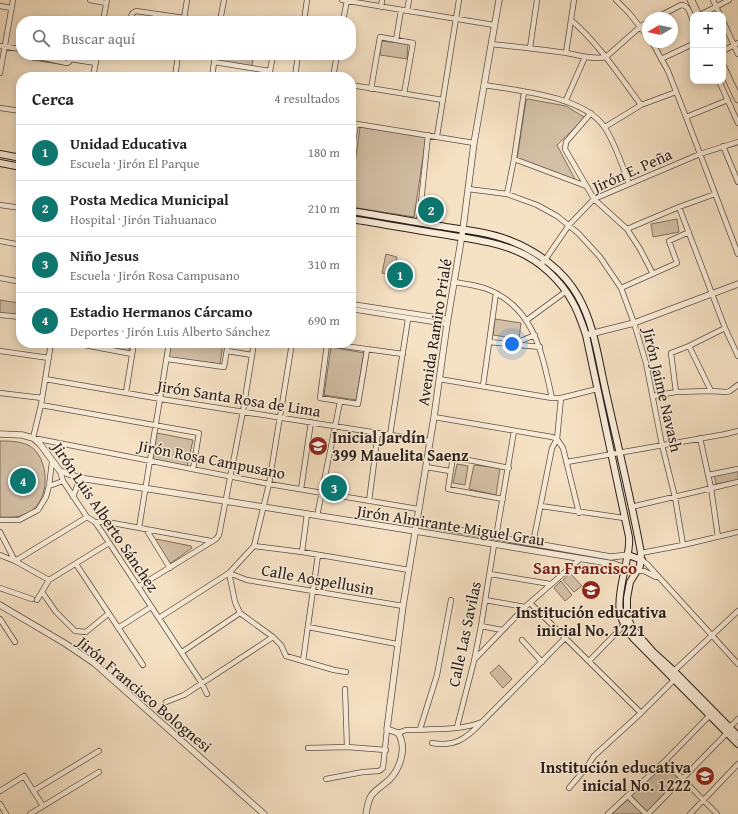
<!DOCTYPE html>
<html lang="es">
<meta charset="utf-8">
<style>
body{margin:0;font-family:"Gentium Book Plus",serif;background:#f6f6f6;color:#222}
.controls{position:absolute;right:12px;top:12px;display:grid;overflow:hidden;border-radius:8px;box-shadow:0 2px 10px #0003}
.controls button{width:36px;height:36px;display:grid;place-items:center;padding:0;border:0;border-bottom:1px solid #e0e0e0;background:#fff;color:#222;font:20px sans-serif}
.compass{position:absolute;left:642px;top:12px;width:36px;height:36px;border-radius:50%;background:#fff;box-shadow:0 2px 10px #0003;rotate:261deg}
.you{position:absolute;left:512px;top:344px;width:14px;height:14px;margin:-10px;border:3px solid #fff;border-radius:50%;background:#1a73e8;box-shadow:0 0 0 6px #1a73e833}
.badge{display:grid;place-items:center;width:26px;height:26px;border-radius:50%;background:#0f766e;color:#fff;font-size:13px;font-weight:700}
.pin{position:absolute;translate:-50% -50%;border:2px solid #fff;box-shadow:0 1px 4px #0006}
.list{margin:0;padding:0;list-style:none}
h2{display:flex;justify-content:space-between;align-items:center;height:52px;margin:0;padding:0 16px;font-size:17px}
h2 small{font-size:13px;font-weight:400;color:#767676}
.list li{display:grid;grid-template-columns:26px 1fr auto;gap:12px;align-items:center;box-sizing:border-box;height:56px;padding:0 16px;border-top:1px solid #e0e0e0}
.list b{display:block;font-size:15px;white-space:nowrap}
.list p{margin:0;font-size:13px;white-space:nowrap;color:#767676}
.list em{font-size:13px;font-style:normal;color:#767676}
.icon{flex:none;width:22px;height:22px;fill:none;stroke:currentColor;stroke-width:2;stroke-linecap:round;stroke-linejoin:round}
.map{position:relative;flex:none;width:738px;height:814px;overflow:hidden}
.search{position:absolute;background:#fff;box-shadow:0 2px 10px #0003;left:16px;top:16px;width:340px;height:44px;display:flex;align-items:center;gap:10px;box-sizing:border-box;padding:0 14px;border-radius:16px;color:#767676;font-size:15px}
.panel{position:absolute;background:#fff;box-shadow:0 2px 10px #0003;left:16px;top:72px;width:340px;height:276px;border-radius:16px}
.map>svg:first-child{display:block}
.green{fill:#d3c0a6;stroke:#807060}
.lines{fill:none;stroke-linecap:round;stroke-linejoin:round}
.minor-casing{stroke:#5f5045;stroke-width:6}
.tertiary-casing{stroke:#5f5045;stroke-width:7}
.secondary-casing{stroke:#2d201b;stroke-width:8}
.primary-casing{stroke:#2d201b;stroke-width:8}
.minor{stroke:#f8ecd8;stroke-width:4.5}
.tertiary{stroke:#f8ecd8;stroke-width:5.5}
.secondary{stroke:#f8ecd8;stroke-width:6}
.primary{stroke:#f5e1c3;stroke-width:7}
.labels{text-anchor:middle;dominant-baseline:central;stroke-width:3;stroke-linejoin:round;paint-order:stroke}
.street-label{font-size:16px;fill:#2d201b;stroke:#f8ecd8}
.poi-label{font-size:16px;font-weight:bold;fill:#2d201b;stroke:#f8ecd8;text-anchor:start}
.neighbourhood-label{font-size:17px;font-weight:bold;fill:#7a1f14;stroke:#f8ecd8}
</style>
<div class="map">
<svg width="738" height="814" viewBox="0 0 738 814">
<rect width="100%" height="100%" fill="#f5e1c3"/>
<filter id="stains"><feTurbulence type="fractalNoise" baseFrequency=".005" numOctaves="4"/><feColorMatrix values="0 0 0 0 .2 0 0 0 0 .09 0 0 0 0 .02 0 0 0 .5 -.17"/></filter>
<radialGradient id="worn" r=".72"><stop offset=".6" stop-color="#630" stop-opacity="0"/><stop offset="1" stop-color="#630" stop-opacity=".3"/></radialGradient>
<path class="green" d="M381,41L408,44L407,59L380,55Z
M33,55H68L66,65L32,60Z
M219,55H254L252,65L250,66L220,61L218,59Z
M528,99L566,106L584,117V119L557,145L576,181L517,159L526,100Z
M360,127L426,137L414,217L351,207V191Z
M677,219L679,232L653,237L651,224Z
M386,254L397,257L393,275L382,273Z
M0,300L19,303L17,316L0,313Z
M495,319L521,323L519,339L493,335Z
M79,343H130L129,351Z
M170,343H223L220,364L168,358Z
M331,347L364,353L356,400L324,395Z
M157,433L193,440L187,467L155,460L153,456Z
M0,441C9,441 19,441 28,445C50,456 51,499 30,512C21,518 11,517 0,517Z
M457,464L468,466L465,485L453,483Z
M474,465L500,468L496,495L469,489Z
M738,470V480L716,484L714,475Z
M156,539L191,546L192,548L171,563L169,562L154,541Z
M570,573L582,586L574,592L563,580Z
M561,581L572,595L565,601L554,588Z
M499,665L512,679L503,688L490,673Z
M664,765L679,779L648,811H646L631,795Z
M627,800H629L643,814H612Z"/>
<g class="lines">
<g class="minor-casing">
<path id="minor" d="M90,0L106,3
M342,0L494,25
M616,0L629,13L648,37
M713,0L720,15
M0,6L11,8
M381,7L382,0
M407,11L409,0
M700,15L729,0
M656,18L681,5C689,5 690,14 693,21
M184,19L187,0
M571,20C599,44 619,75 641,105
M103,21L107,0
M130,21C131,16 131,13 136,11L184,18
M220,21L224,0
M304,21L307,0
M343,21L347,0
M723,21L738,54
M396,40L401,10
M652,42L668,71L686,117L738,254
M492,44C516,47 541,49 566,53C579,55 592,60 606,57L641,26L648,22
M0,46L21,49
M530,48L537,0
M723,51L738,43
M566,53L574,0
M30,55L67,63L69,62L70,55
M70,59L96,63
M661,59L693,44
M214,62L270,71L273,55
M0,73L13,0
M93,77L97,55
M175,77L178,55
M212,77L215,55
M295,77L298,55
M333,77L337,55
M719,81L738,123
M351,85L443,100
M484,85C519,91 585,96 605,128C616,145 622,165 629,184
M371,89L380,37L413,43L404,94
M566,100L585,57
M0,108L21,111
M591,113L566,142L565,149L594,199L627,229L640,249L653,274
M686,117L728,100
M351,123L474,143
M605,127L641,105L676,92
M437,136L459,0
M723,146L738,182
M351,153L356,124
M514,159L586,186
M468,189L507,194L537,205L557,216L578,233L600,257L621,288L634,323L646,363L662,445L675,497L683,545
M507,194L514,159L524,92
M0,205L21,208
M679,207L725,328L738,356
M419,222L428,135
M627,229L679,207L715,194
M0,241L21,245
M540,265L545,260L569,225L594,199L700,154L738,142
M0,278L21,282
M454,282C465,284 477,285 487,289C535,308 542,354 552,398
M621,288L677,263L669,241L689,232
M351,304L448,319
M351,309L447,324
M0,315L21,317
M527,320L565,292
M489,342L540,347
M51,343L41,405L33,438L269,484L418,509
M74,343L132,354
M322,343L403,354
M327,344L320,398L358,404L367,350
M513,344L535,335
M689,346L711,391
M0,351L49,358
M227,351L252,355
M167,359L224,367L228,343
M45,379L161,399L429,441
M439,379L552,398H561L597,389
M483,386L496,293
M126,392L134,343
M676,392L671,353L689,346L725,328
M0,393L42,398
M653,396L676,392L711,391L727,392L730,391L738,385
M561,398L557,439L563,448L579,513
M41,405L199,433L193,469
M434,417L552,437L557,439L552,448L533,543
M390,435L408,319
M700,438L711,488L718,537
M567,462L726,434L738,431
M426,467L450,471
M60,471L63,481L87,517L95,522L102,532L201,682L207,694
M708,475L738,469
M49,486L63,481
M301,489L311,422
M73,497L80,478
M503,499L448,489L453,457L509,468
M369,501L378,433
M541,506L624,518
M631,507L738,482
M317,516L340,402
M0,520H19L38,510L46,497L49,486L52,462
M95,522H107L211,541
M139,528L169,343
M146,529L170,568
M0,532L15,561
M496,537L514,431
M254,546L302,552L409,570
M302,552L307,514
M641,553L683,545L738,532
M0,555L15,561L49,580
M642,560L647,564L738,664
M15,561L87,517
M76,564L143,665
M638,571H644L656,577
M229,573L247,580L403,606
M229,573L235,602L240,613L273,637L281,645L286,656L334,670L346,672
M490,574L550,584
M138,587L216,539L219,535L243,411L254,343
M0,588L32,599
M42,592L56,612L75,631L86,632L108,614
M37,600L49,580L109,543
M485,600L525,607
M530,603L641,713
M159,618L229,573L254,546L269,484L292,343
M0,619L15,642
M481,626L502,630
M308,627L397,644
M118,628L151,607
M522,640L542,662
M182,652L240,613
M474,660L525,607L580,559
M303,661L318,555
M589,661L624,625
M674,671L738,611
M345,689L347,747
M166,702L184,695L273,637
M457,727L474,661L481,626L494,545
M420,729L437,675L451,600
M728,729L738,719
M398,733L406,730C429,729 460,731 482,722L565,638
M432,743C454,747 466,739 481,723
M308,748L347,747L386,750
M665,761L717,814
M326,779L363,772L379,771L383,768L387,729
M569,788L586,768L594,756L641,713L674,680
M0,791L24,776L43,806
M33,791L99,751
M628,796L646,814
M0,804L6,814
M30,814L99,772
M608,814L665,761L709,716
M648,814L727,733
M690,814L738,764"/>
</g>
<g class="tertiary-casing">
<path id="tertiary" d="M586,335L634,323L738,284
M0,434L22,435L33,438L40,444L60,471L80,478L415,531L614,564L625,568
M417,523L611,557L628,555
M0,605L66,644L94,663L264,814
M366,814C367,808 368,801 371,796C376,789 384,785 390,779C401,767 407,747 398,733L387,729L403,606L434,417L447,324L463,229L474,143L499,0"/>
</g>
<g class="secondary-casing">
<path id="secondary" d="M0,154L21,158
M0,163L21,167
M351,211C383,216 415,222 446,227C468,230 491,233 511,241C537,251 564,271 578,296C594,324 598,357 605,388C617,443 631,498 641,553L640,566L630,582L627,598V616L632,628L653,652L674,671L738,736
M351,219C383,224 415,230 447,235C471,239 497,242 519,252C540,261 561,281 572,301C578,311 582,323 586,335L629,537C630,548 627,558 625,568C619,596 613,616 634,639L738,744
M628,555L642,560"/>
</g>
<g class="primary-casing">
<path id="primary" d="M691,0L698,15
M723,67L738,99"/>
</g>
<use href="#minor" class="minor"/>
<use href="#tertiary" class="tertiary"/>
<use href="#secondary" class="secondary"/>
<use href="#primary" class="primary"/>
</g>
<defs>
<g id="school-disc" transform="scale(1)"><circle r="9.5" fill="#8f2418" stroke="#f8ecd8"/><path d="M0-5L7-2L0 1L-7-2ZM-4 1L0 2.5L4 1V4Q0 6-4 4Z" fill="#fff"/></g>
</defs>
<g fill-rule="evenodd">
<use href="#school-disc" x="318" y="446"/>
<use href="#school-disc" x="591" y="590"/>
<use href="#school-disc" x="705" y="776"/>
</g>
<g class="labels">
<g class="street-label">
<text transform="translate(632 170) rotate(-24)">Jirón E. Peña</text>
<text transform="translate(434 332) rotate(-81)">Avenida Ramiro Prialé</text>
<text transform="translate(663 390) rotate(77)">Jirón Jaime Navash</text>
<text transform="translate(239 398) rotate(9)">Jirón Santa Rosa de Lima</text>
<text transform="translate(212 459) rotate(11)">Jirón Rosa Campusano</text>
<text transform="translate(106 517) rotate(56)">Jirón Luis Alberto Sánchez</text>
<text transform="translate(451 525) rotate(9)">Jirón Almirante Miguel Grau</text>
<text transform="translate(318 579) rotate(10)">Calle Aospellusin</text>
<text transform="translate(464 634) rotate(-78)">Calle Las Savilas</text>
<text transform="translate(145 694) rotate(40)">Jirón Francisco Bolognesi</text>
</g>
<g class="poi-label">
<text x="332" y="437">Inicial Jardín<tspan x="332" dy="18">399 Mauelita Saenz</tspan></text>
<text x="591" y="612" text-anchor="middle">Institución educativa<tspan x="591" dy="18">inicial No. 1221</tspan></text>
<text x="691" y="767" text-anchor="end">Institución educativa<tspan x="691" dy="18">inicial No. 1222</tspan></text>
</g>
<g class="neighbourhood-label">
<text x="585" y="567">San Francisco</text>
</g>
</g>
<rect width="100%" height="100%" filter="url(#stains)"/>
<rect width="100%" height="100%" fill="url(#worn)"/>
</svg>
<div class="controls">
<button>+</button>
<button>−</button>
</div>
<svg class="compass" viewBox="-18 -18 36 36"><path d="M0-13l5 13h-10z" fill="#e53935"/><path d="M0 13l5-13h-10z" fill="#767676"/></svg>
<div class="you"></div>
<div class="pin badge" style="left:400px;top:275px">1</div>
<div class="pin badge" style="left:431px;top:210px">2</div>
<div class="pin badge" style="left:334px;top:488px">3</div>
<div class="pin badge" style="left:23px;top:481px">4</div>
<div class="search"><svg class="icon" aria-label="search" viewBox="0 0 24 24"><circle cx="10" cy="10" r="6"/><path d="M15 15l6 6"/></svg>Buscar aquí</div>
<section class="panel">
<h2>Cerca<small>4 resultados</small></h2>
<ul class="list">
<li><span class="badge">1</span><div><b>Unidad Educativa</b><p>Escuela · Jirón El Parque</p></div><em>180 m</em></li>
<li><span class="badge">2</span><div><b>Posta Medica Municipal</b><p>Hospital · Jirón Tiahuanaco</p></div><em>210 m</em></li>
<li><span class="badge">3</span><div><b>Niño Jesus</b><p>Escuela · Jirón Rosa Campusano</p></div><em>310 m</em></li>
<li><span class="badge">4</span><div><b>Estadio Hermanos Cárcamo</b><p>Deportes · Jirón Luis Alberto Sánchez</p></div><em>690 m</em></li>
</ul>
</section>
</div>
